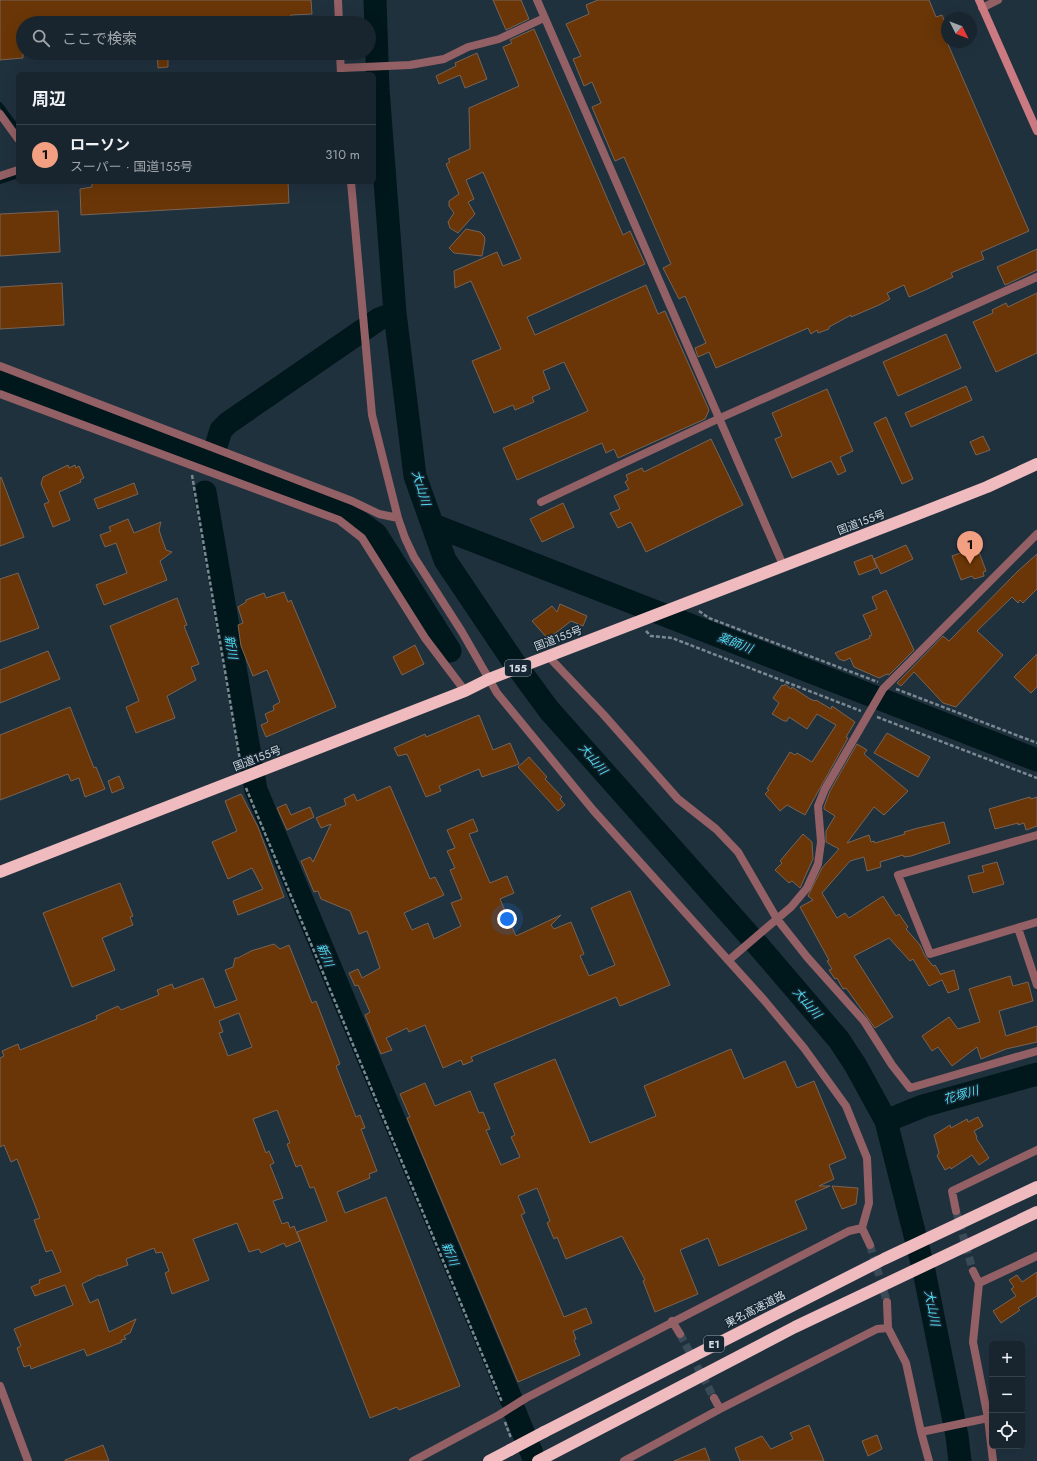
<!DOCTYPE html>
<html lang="ja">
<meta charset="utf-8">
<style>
body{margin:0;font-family:Jost,"Noto Sans JP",sans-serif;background:#25313a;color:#f1f3f6}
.controls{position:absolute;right:12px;bottom:12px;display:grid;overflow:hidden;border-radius:6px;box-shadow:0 4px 16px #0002}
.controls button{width:36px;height:36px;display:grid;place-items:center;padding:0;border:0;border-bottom:1px solid #36424a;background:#18252e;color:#f1f3f6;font:20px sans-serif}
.compass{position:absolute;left:941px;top:12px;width:36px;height:36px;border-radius:50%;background:#18252e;box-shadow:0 4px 16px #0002;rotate:132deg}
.you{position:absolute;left:507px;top:919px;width:14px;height:14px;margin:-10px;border:3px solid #fff;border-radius:50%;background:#1a73e8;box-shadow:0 0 0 6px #1a73e833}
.badge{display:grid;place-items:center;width:26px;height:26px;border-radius:50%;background:#f2a081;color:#111;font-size:13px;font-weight:700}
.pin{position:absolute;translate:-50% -33px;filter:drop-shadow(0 1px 2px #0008)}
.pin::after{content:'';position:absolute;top:21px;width:14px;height:12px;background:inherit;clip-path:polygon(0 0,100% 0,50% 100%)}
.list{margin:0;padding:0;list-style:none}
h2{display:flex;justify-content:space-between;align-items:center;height:52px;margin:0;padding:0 16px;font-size:17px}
h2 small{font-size:13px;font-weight:400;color:#9fa5aa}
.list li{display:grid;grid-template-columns:26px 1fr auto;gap:12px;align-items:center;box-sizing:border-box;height:60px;padding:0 16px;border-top:1px solid #36424a}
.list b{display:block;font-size:15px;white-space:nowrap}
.list p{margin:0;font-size:13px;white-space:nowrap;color:#9fa5aa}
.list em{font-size:13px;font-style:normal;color:#9fa5aa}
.icon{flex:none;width:22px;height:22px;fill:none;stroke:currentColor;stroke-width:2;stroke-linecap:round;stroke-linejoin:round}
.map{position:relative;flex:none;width:1037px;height:1461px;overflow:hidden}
.search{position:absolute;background:#18252e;box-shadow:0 4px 16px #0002;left:16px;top:16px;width:360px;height:44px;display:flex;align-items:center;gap:10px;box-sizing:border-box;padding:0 14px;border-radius:22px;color:#9fa5aa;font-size:15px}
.panel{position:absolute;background:#18252e;box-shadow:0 4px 16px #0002;left:16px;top:72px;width:360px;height:112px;border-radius:6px}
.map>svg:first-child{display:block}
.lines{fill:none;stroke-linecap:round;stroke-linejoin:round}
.stream{stroke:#00171c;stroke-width:4}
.river{stroke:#00171c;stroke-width:23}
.building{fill:#6a3607;stroke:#776456;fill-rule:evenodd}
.street-tunnel{stroke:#3a4a57;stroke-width:8;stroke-dasharray:8 4;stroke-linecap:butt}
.path{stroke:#7a8892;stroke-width:2.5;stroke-dasharray:4 2;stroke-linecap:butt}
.lane{stroke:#936065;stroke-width:8}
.street{stroke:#936065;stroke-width:8}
.secondary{stroke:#cc7a82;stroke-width:8}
.highway{stroke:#efbbbf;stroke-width:12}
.highway-bridge{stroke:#efbbbf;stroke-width:12}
.labels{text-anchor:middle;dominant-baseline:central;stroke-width:3;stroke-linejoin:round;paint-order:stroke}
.shield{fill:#162733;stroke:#98a5ae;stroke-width:1}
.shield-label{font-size:10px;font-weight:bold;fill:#d0dbe3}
.street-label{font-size:11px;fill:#d0dbe3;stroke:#162733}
.water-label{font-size:12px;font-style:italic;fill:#4fdbf0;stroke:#162733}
</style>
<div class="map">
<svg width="1037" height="1461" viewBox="0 0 1037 1461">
<rect width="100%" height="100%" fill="#20313e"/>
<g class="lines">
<path class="stream" d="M0,104L18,128
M0,182L18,176"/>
<path class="river" d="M375,0L378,89L395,313L415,476L445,560L513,661L549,710L756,943L839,1040L856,1066L886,1121L924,1271L957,1436L960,1461
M0,382L347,513L376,534L450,651
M217,443L221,430L228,423L379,319L395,313
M205,492L256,790L511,1399
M433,525L1037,760
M886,1121L923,1106L1037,1074
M514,1410L535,1461"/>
</g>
<path class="building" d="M0,0H311L312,14L291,15V23H23V58L0,60Z
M493,0H521L529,19L506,30Z
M598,0H929L936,17L942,15L947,27V42L1029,231L981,252L984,259L951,273L953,277L923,291L909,297L904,285L887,293L890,299L879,305L851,317V315L829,327V329L818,333L817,330L811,334L808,328L716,368L709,352L698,357L695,348L706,343L685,296L679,299L663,268L671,264L624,157L615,161L592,107L601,103L592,82L584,86L573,59L581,56L566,24L589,14L586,5Z
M534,29L623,235L630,231L645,264L527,317L535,335L646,285L658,314L665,311L709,410L705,419L618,458L614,449L606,453L602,443L517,480L503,448L588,411L564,362L543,371L550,389L532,397L534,402L515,410L513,405L494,413L472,361L501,349L471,281L455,288L454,271L497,252L503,266L521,259L483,172L466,180L474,199L468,202L475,214L458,233L450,228L448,222L454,213L449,206V201L459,194L446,164L450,162L448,159L470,149L469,108L519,86L503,47L512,43L510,40Z
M157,53H168V67L158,68Z
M477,53L487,79L465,88L460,75L439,84L436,76L456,66L455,63Z
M92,182H288L289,203L81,215L80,189L92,187Z
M58,211L60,252L0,256V214Z
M466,229L480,232L484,236L485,240L482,256L454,253L449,248Z
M1037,249V270L1005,285L997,267Z
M62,283L64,325L0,329V287Z
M1037,293V353L996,372L973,322L993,313L992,310L1006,303L1008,307Z
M946,334L961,368L898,396L883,362Z
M966,386L972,400L911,427L905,413Z
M827,389L853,451L840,457L846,471L838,475L831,461L792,478L775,439L782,436L772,413Z
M886,417L913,479L902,484L874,423Z
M983,436L990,450L976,455L970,442Z
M711,439L743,505L646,552L631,522L618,528L610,513L620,509L614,496L629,489L625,482L628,480L626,475L642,468L644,472Z
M68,465L69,468L75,465L76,468L79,466L84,478L80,480L81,482L59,492L70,520L53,527L44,504L49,502L41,484L43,477Z
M1,477L24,537L0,546V478Z
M134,483L138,494L98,509L94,499Z
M563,503L574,527L542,542L530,519Z
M128,519L134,533L161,522L159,530L161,536L166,550L172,552L160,561L167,580L104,605L96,585L127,573L116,543L105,547L100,535L111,531L109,527Z
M906,545L913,559L881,574L874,559Z
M971,549L979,552L986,571L983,572L984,576L974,579L972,576L961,580L952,556Z
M1037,554V589L1023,603L1020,600L1018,603L1012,597L977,631L1003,655L956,707L943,703L914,672L901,686L897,683L943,636L949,641L1018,571Z
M872,555L877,568L859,575L854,562Z
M18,573L39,628L0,642V579Z
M886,590L914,650L889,675L887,674L879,678L854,667L850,658L844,661L839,659L835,653L870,638L869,636L872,635L863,615L877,609L872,597Z
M284,592L288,602L291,600L336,707L266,737L261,725L268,722L265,714L274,710L273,706L280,702L267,670L253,676L241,646L238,625L243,623L238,607L246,602V600L264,593L266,598Z
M177,598L187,625L184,626L199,664L191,667L196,680L167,696L175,718L136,733L126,707L139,701L110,626Z
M560,604L587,616L583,626L571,621L548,639L532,621L552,606L557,612Z
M415,645L424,664L402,675L393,657Z
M48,651L60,679L0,703V670Z
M1037,654V687L1031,693L1014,677Z
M785,684L791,689L792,687L810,699L815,701L816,700L831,709L832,706L855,722L846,737L848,738L805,815L787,805L780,811L765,794L769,790L767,789L790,752L795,755L797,753L812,762L836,725L817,714L807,729L789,717L787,721H784L772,714L779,703L773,698L782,685L784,686Z
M70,707L94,768L96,767L105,789L85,797L79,778L71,781L68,774L0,800V735Z
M479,715L493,750L510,743L519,764L482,777L479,769L439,786L441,791L426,797L407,754L398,756L394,748L425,734L426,737Z
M887,733L930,757L918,777L874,753Z
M857,744L867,750L864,754L908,791L884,815L874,807L847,843L869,835L871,842L874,841L875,843L905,834L904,832L918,828L944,822L950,843L911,856L904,857L903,855L880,862L881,867L867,871L864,857L850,861L822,893L837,918L845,913L849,918L883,896L896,916L899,914L908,927L906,929L920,945L925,956L933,966L935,965L941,975V974L954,970L959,989L948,993L942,980L929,986L913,959L910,961L889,938L854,956L893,1017L875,1028L846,988L843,989L837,978L835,979L829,970L832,969L827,961L829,960L800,907L813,900L808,896L822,868L839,849L826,842V831L835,816L824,809V807L830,791Z
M529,757L547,777L545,779L562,797L560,799L565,805L558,811L518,767Z
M119,776L124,788L112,793L108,781Z
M390,786L430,879L435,877L444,895L404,913L412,930L428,923L434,939L461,926L451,903L462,899L450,870L455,868L447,851L455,848L447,830L473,819L478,831L469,834L490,883L507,876L514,893L500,899L516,936L561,915L551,925L554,929L571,922L584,954L580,956L589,976L615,965L591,908L630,891L670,985L620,1006L616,997L471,1057L473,1061L463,1065L461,1060L443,1068L425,1025L409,1032L407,1028L386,1038L392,1050L381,1054L365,1015L370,1012L358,985L355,986L349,973L358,969L362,978L380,968L367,931L359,934L350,911L321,899L318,891L314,892L301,861L310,857L313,862L331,824L321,828L316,818L346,805L344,799L354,794L357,801Z
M241,794L258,827L284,897L238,915L233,901L263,889L252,868L228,879L212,842L237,831L225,801Z
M1030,797L1031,799L1037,797V826L1026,830L1024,823L1018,825V823L995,829L989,809Z
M286,804L291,815L310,807L314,817L287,830L277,808Z
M803,834L812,842L813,859L800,888L792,881L789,883L775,870L782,863L780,861Z
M997,862L1004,884L973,893L968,876L984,872L982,866Z
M120,883L133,916L130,917L133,925L102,938L115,970L72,987L43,913Z
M274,944L280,949L289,945L312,1003L316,1001L340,1064L336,1066L356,1117L360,1115L365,1128L361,1129L377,1171L369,1174L370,1178L337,1192L345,1213L386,1197L460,1386L399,1410L397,1407L370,1418L297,1232L327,1221L314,1187L310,1188L301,1165L296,1167L287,1144L290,1143L277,1110L253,1119L266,1153L269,1151L274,1163L270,1165L283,1198L273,1201L282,1224L288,1222L290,1228L294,1226L300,1241L286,1247L284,1243L261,1253L259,1249L249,1252L237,1223L193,1239L209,1280L172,1294L165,1273L169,1271L162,1252L156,1253L154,1248L126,1259L128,1265L99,1276V1275L82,1284L90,1303L98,1299L109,1332L136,1319L130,1333L124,1336L126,1339L121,1340L122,1342L87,1356L84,1349L31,1369L30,1365L24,1367L17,1348L21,1346L14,1329L73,1305L65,1285L35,1296L31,1287L40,1283L39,1280L61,1272L52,1250L46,1252L34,1220L40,1218L17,1159L11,1162L4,1145L0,1147V1058L4,1056L2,1051L18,1044L20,1050L97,1019L96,1016L118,1006L121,1010L159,995L157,990L172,984L174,989L203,978L215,1008L237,1000L225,970L233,967L235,958H238L251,951ZM239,1013L252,1047L228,1056L219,1033L223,1032L219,1021Z
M1010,976L1013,986L1028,982L1033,1001L999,1011L1006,1036L1037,1026V1042L1006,1049L981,1059L977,1047L952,1066L938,1047L932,1051L922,1036L949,1017L958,1029L980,1022L969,989Z
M731,1049L744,1079L785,1061L797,1088L814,1081L846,1158L829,1165L834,1179L819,1186H830L795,1201L807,1229L719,1266L708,1238L680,1250L698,1294L655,1312L643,1281L645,1280L622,1236L566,1259L557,1237L554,1239L547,1223L550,1221L537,1188L518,1196L525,1213L521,1215L564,1317L586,1308L592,1323L573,1331L576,1339L574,1340L580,1355L518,1382L407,1118L410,1117L400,1094L425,1083L435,1106L470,1091L479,1113L483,1112L490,1129L486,1130L501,1165L520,1157L511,1137L515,1135L494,1084L555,1059L590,1143L656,1116L644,1086Z
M978,1117L983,1126L974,1131L977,1137L976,1138L989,1158L979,1165L972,1155L951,1169L950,1167L945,1170L937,1156L939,1153L934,1135L950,1125L951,1128L967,1119L968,1122Z
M832,1186L858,1188L856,1204L842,1209Z
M1037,1272V1296L1018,1308L1020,1310L1001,1323L993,1311L1016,1296L1011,1289L1014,1287L1009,1280L1017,1275L1022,1282Z
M809,1425L824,1461H740L735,1448L762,1436L771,1449L793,1439L790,1433Z
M877,1435L882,1449L868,1456L862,1441Z
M103,1445L109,1461H65V1460Z
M705,1448L710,1461H674Z"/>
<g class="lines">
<path class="street-tunnel" d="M956,1211L973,1271
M870,1245L887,1302
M680,1334L714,1398"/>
<path class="path" d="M192,475L241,766
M699,611L709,618L878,682
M646,631L651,636L672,638L861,711
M896,689L1037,743
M877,717L1037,778
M246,788L502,1402
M505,1422L511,1438"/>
<path class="lane" d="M537,0L783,565
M341,68L410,65L444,59L468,47L499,39L544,18
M541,502L720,418L1037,277"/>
<path class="street" d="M338,0L339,23
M982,8L998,0
M340,53L341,74
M0,114L18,139
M0,176L18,170
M351,182L372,415L398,518
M0,366L352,501L379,514L398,518L405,538L414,557L462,632L497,693L593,810L764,1000L804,1048L846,1106L867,1158L869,1203L862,1228L870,1245
M0,394L339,520L362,538L425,638L465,691
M548,656L603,714L678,799L716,829L738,852L777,919L807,957L864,1021L892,1065L910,1088L1037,1051
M1037,835L898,875L930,954L1037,922
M1018,928L1037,985
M729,960L791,907L807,888L818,864L821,842L818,806L825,789L883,689L1037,534
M956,1211L952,1191L1037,1150
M973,1271L979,1283L973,1342L988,1418L993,1461
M979,1283L1037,1256
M887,1302L888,1328L906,1363L921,1432L929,1461
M672,1321L680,1334
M0,1386L28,1461
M714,1398L720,1409
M921,1432L988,1418
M413,1461L499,1415L526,1398L849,1231L862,1228
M624,1461L720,1409L877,1329L888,1328"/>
<path class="secondary" d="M979,0L1037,131"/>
<path class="highway" d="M0,872L465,691L489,679L918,514L987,487L1037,464
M544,1432L884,1259L1037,1187
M489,1461L510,1450
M538,1461L795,1327L1037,1212"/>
<path class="highway-bridge" d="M510,1450L544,1432"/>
</g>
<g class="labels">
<g class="shield">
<rect x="505" y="660" width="26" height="16" rx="3"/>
<rect x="704" y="1336" width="20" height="16" rx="3"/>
</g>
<g class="shield-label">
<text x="518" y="668">155</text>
<text x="714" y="1344">E1</text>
</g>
<g class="street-label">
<text transform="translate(861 522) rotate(-21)">国道155号</text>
<text transform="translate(558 638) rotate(-21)">国道155号</text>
<text transform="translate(257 758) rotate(-21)">国道155号</text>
<text transform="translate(755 1309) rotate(-27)">東名高速道路</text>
</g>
<g class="water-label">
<text transform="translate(421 488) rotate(73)">大山川</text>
<text transform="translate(735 643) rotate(21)">薬師川</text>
<text transform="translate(231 647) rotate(80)">新川</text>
<text transform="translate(593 759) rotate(49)">大山川</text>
<text transform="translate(325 955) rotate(67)">新川</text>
<text transform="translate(807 1003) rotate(49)">大山川</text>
<text transform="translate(961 1095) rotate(-16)">花塚川</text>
<text transform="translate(450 1254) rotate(67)">新川</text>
<text transform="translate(932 1308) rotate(79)">大山川</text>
</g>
</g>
</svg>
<div class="controls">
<button>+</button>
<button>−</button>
<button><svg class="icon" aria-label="locate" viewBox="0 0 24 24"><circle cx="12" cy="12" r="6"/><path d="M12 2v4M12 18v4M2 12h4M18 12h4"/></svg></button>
</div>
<svg class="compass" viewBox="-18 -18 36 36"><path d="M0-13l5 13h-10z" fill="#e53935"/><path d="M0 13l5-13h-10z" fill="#9fa5aa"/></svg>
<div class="you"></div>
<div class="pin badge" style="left:970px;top:564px">1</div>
<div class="search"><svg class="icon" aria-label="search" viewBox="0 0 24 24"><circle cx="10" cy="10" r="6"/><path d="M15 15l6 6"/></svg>ここで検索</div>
<section class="panel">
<h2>周辺<small></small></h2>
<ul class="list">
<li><span class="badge">1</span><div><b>ローソン</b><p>スーパー · 国道155号</p></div><em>310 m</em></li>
</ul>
</section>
</div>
